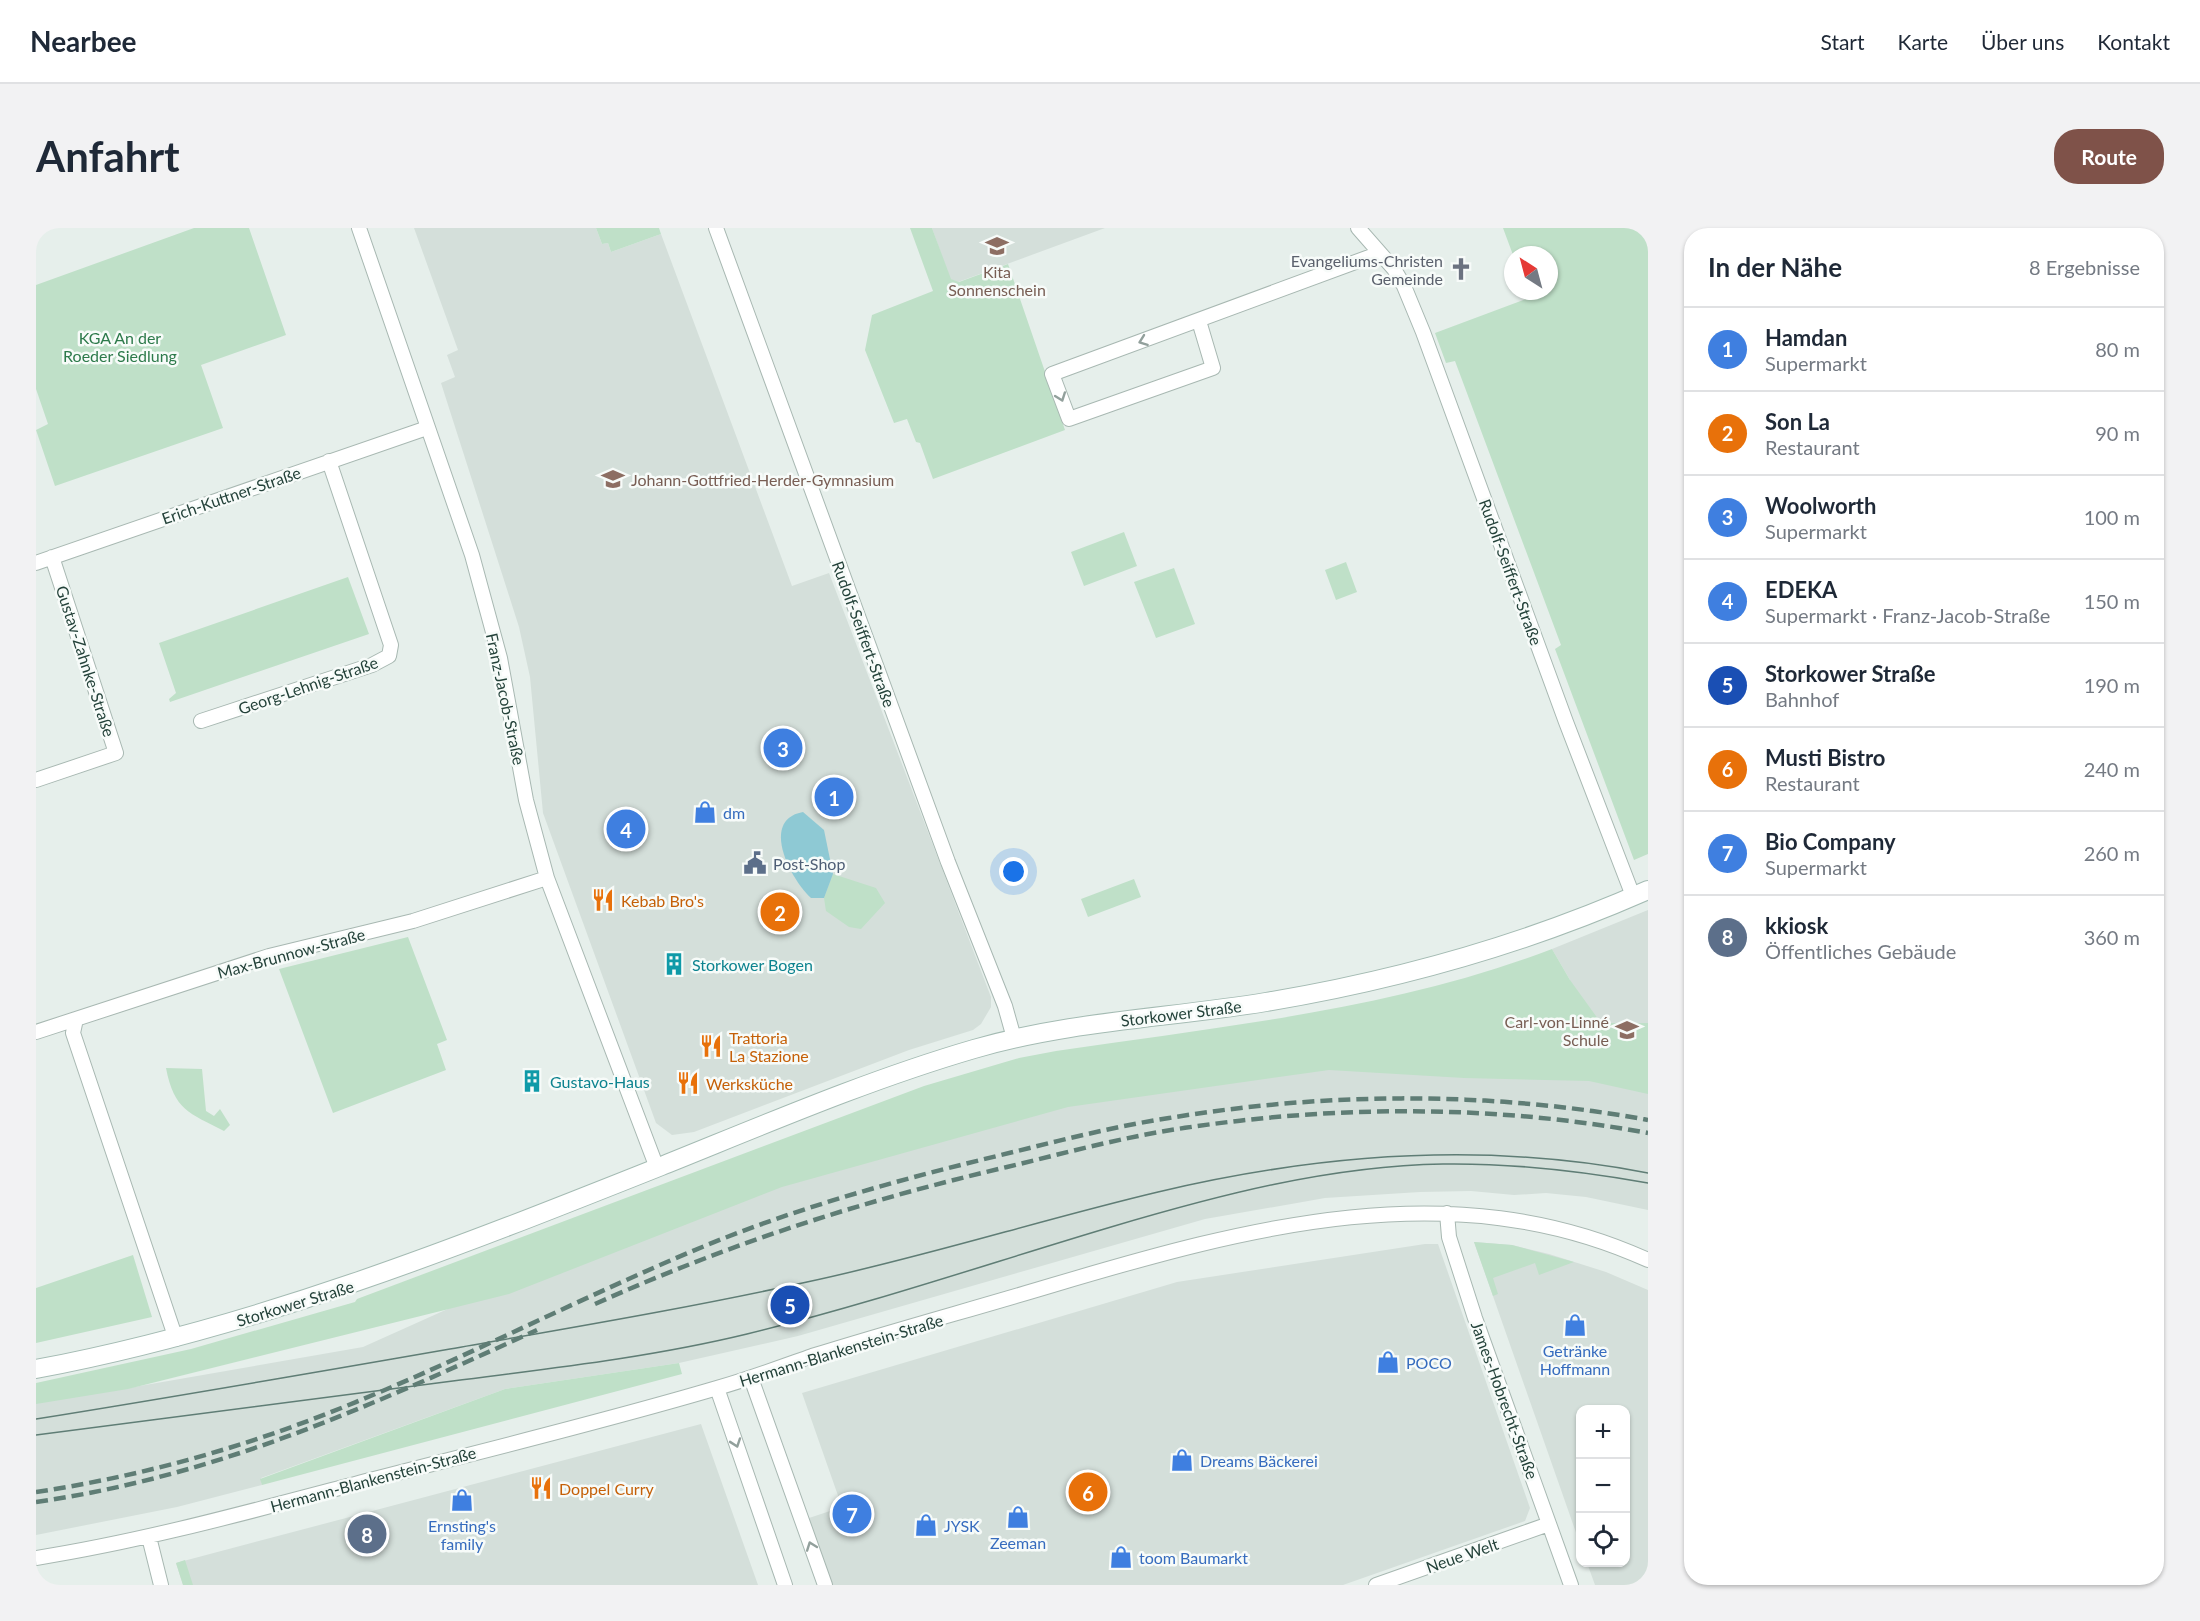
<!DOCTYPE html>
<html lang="de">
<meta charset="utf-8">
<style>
body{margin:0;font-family:Lato,sans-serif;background:#f2f2f3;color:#1f2937}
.controls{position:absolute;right:18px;bottom:18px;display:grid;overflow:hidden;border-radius:12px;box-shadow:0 2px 4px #0004}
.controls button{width:54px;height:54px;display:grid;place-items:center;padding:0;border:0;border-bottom:2px solid #e0e1e3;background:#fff;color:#1f2937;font:30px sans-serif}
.compass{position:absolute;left:1468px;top:18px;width:54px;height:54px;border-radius:50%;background:#fff;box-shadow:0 2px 4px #0004;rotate:324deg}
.you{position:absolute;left:978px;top:644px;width:21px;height:21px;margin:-15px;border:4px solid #fff;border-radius:50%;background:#1a73e8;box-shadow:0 0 0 9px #1a73e833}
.badge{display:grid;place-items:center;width:39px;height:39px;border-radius:50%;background:#7f5249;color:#fff;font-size:20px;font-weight:700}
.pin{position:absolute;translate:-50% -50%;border:3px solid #fff;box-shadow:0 2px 6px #0006}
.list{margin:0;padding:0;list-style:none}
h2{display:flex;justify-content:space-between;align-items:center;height:78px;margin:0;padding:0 24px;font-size:26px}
h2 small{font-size:20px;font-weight:400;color:#747a83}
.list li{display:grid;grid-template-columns:39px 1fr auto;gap:18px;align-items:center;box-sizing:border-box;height:84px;padding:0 24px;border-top:2px solid #e0e1e3}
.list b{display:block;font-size:22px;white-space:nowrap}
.list p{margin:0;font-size:20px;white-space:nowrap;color:#747a83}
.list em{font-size:20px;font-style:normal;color:#747a83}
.icon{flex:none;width:33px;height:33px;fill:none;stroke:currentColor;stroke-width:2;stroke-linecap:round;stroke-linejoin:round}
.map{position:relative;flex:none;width:1612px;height:1357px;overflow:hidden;border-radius:24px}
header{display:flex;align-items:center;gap:36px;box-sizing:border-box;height:84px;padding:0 30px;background:#fff;border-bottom:2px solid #e0e1e3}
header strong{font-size:28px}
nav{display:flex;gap:33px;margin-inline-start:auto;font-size:21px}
.intro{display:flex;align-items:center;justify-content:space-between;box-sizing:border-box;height:144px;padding:0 36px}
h1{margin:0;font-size:42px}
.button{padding:15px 27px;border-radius:24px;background:#7f5249;color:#fff;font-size:21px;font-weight:700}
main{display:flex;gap:36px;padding:0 36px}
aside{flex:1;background:#fff;border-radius:24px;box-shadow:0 2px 4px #0004}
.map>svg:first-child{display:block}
.built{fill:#d4dfda}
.green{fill:#bfe0c8}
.water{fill:#8ec9d4}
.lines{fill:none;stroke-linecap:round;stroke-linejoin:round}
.street-casing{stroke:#a8b8b2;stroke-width:16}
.secondary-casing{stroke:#a4bbb3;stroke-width:20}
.street{stroke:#fff;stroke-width:14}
.secondary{stroke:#fff;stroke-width:18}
.tram{stroke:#5f7d75;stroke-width:1.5}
.rail{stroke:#5f7d75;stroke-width:4.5;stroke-dasharray:12 6;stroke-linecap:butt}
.oneway{stroke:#92a09c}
.labels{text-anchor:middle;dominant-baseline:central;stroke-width:5;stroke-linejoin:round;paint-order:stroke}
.worship-label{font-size:16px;fill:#5b616d;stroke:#f7fbf9;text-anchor:end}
.education-label{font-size:16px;fill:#785e54;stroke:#f7fbf9}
.park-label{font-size:16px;fill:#2d7a4b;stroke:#f7fbf9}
.street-label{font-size:16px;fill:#24423a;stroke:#f7fbf9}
.shop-label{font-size:16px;fill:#366cbe;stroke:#f7fbf9;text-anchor:start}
.service-label{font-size:16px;fill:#4e5e75;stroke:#f7fbf9;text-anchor:start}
.food-label{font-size:16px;fill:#c56008;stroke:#f7fbf9;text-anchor:start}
.culture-label{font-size:16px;fill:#0d838f;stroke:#f7fbf9;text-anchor:start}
</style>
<header>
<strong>Nearbee</strong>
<nav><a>Start</a><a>Karte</a><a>Über uns</a><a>Kontakt</a></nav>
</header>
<div class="intro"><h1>Anfahrt</h1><a class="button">Route</a></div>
<main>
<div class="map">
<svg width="1612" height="1357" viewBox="0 0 1612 1357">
<rect width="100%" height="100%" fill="#e6efeb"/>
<path class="built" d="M378,0H560L566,16L572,15L575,24L625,6L756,358L793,345L955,769V779L945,796L937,802L873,822L658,904L636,907L620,895L507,585L494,449L483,399L405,155L419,149L411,127L422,122Z
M896,0H1069L922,54L914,51Z
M1612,682V982L1550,969L1510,965L1478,967L1435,963L1384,964L1289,970L1169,991L762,1108L643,1135L469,1161L225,1250L226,1257L141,1279L0,1307V1171L92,1160L327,1119L683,959L1534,752L1516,721Z
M1438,1014L1476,1017L1513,1026L1570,1044L1612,1062V1357H1559L1551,1335L1590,1334V1182H1544V1316Z
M1389,1016H1402L1494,1280L1489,1293L1307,1357H796L773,1290L806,1279L766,1165L1141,1054Z
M665,1196L722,1357H147L140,1335Z"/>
<path class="green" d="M158,0H213L250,107L165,137L187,200L19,258L0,202L12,196L0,161V57Z
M560,0H623L625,6L575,24L572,15L566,16Z
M874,0H896L915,51L923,54L972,36L1029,202L897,251L884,215L880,214L871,191L858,195L829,122L836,87L897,63Z
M1467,0H1612V626L1598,632L1519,421L1525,417L1419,133L1410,135L1399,105L1493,70L1491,63H1513V27H1477Z
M1088,304L1101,338L1048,358L1035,324Z
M1310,334L1321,364L1300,372L1289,342Z
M1138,340L1159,396L1120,410L1098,354Z
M312,349L333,406L134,474L133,471L140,465L123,415Z
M797,646L840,660L849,675L825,701L813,699L790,683L788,670Z
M1098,651L1105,669L1052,689L1045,671Z
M372,709L411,812L401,816L410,842L297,885L243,741Z
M1516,721L1534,752L1565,795H1612V866L1553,853L1428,850L1293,842L1032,879L746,959L473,1066L92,1161L0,1176V1155L155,1121L319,1074L321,1071L888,858L983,830L1020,823C1187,798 1357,782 1516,721Z
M130,840L166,841L170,883L178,888L184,881L194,897L188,903C153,885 138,882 130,840Z
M1438,1014L1476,1017L1538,1034L1503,1047L1499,1035L1457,1050L1462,1066L1457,1068Z
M97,1027L116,1089L0,1115V1060Z
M643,1135L646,1146L226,1257L224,1251L469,1161Z
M149,1332L157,1357H147L140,1335Z"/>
<path class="water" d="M767,584L788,602L797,646L788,670H775C755,652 723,592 767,584Z"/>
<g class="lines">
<g class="street-casing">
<path id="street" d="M323,0L436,327L464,430L490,572L511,650L621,940
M680,0L912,634L969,778L978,810
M1322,0L1358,41L1368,58L1387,104L1530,494L1597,668
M1163,93L1177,140L1033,191L1016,146L1344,25
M0,335L391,200
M165,493L336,437L353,428L355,417L293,233
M0,552L80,525L16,329
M40,791L37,805L140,1111
M0,804L233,728L377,693L511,650
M1411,985L1413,1009L1439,1090L1535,1357
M715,1150L789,1357
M681,1160L749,1357
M113,1309L125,1357
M0,1330C113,1312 223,1281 334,1252C450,1222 566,1194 681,1160C713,1151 745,1139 776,1128C856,1103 937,1081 1017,1057C1212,999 1417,943 1612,1032
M1340,1357L1513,1296"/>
</g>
<g class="secondary-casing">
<path id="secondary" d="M0,1141C219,1100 422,1019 628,937C730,896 832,852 938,821C1034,793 1133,790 1230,774C1362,752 1490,716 1612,662"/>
</g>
<use href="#street" class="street"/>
<use href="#secondary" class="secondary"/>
<path class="tram" d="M0,1191C138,1169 276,1145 414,1121C533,1100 653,1080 771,1054C889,1029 1004,992 1122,964C1282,926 1449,913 1612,945
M0,1207C137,1189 273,1172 409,1154C510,1141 612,1130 711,1106C834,1076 954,1035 1075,999C1183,967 1293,938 1407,936C1475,935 1545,943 1612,955"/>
<path class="rail" d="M559,1076C695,1015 826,973 971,939C1025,926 1080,911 1135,902C1293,877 1455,876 1612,905
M0,1264C94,1250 188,1225 277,1191C411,1140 538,1072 671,1017C764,979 862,952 961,928C1018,914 1075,899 1133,890C1291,864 1454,863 1612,892
M0,1274C182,1248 336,1177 501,1102"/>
</g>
<defs><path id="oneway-chevron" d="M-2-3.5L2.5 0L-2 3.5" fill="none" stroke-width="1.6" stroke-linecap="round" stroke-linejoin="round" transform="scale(1.5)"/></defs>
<g class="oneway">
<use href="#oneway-chevron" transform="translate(1107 113) rotate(160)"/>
<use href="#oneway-chevron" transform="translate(1025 169) rotate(70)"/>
<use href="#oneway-chevron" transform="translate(700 1215) rotate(71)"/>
<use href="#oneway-chevron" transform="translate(775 1318) rotate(-110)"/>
</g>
<defs>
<g id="school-bare" transform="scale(1.8)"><path d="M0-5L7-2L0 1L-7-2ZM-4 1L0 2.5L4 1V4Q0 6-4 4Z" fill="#8d6e63" stroke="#f7fbf9" stroke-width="2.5" paint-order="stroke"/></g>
<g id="church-bare" transform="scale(1.8)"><path d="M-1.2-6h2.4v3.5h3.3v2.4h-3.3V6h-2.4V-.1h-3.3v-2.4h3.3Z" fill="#6b7280" stroke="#f7fbf9" stroke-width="2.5" paint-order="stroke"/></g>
<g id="shop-bare" transform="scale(1.8)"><path d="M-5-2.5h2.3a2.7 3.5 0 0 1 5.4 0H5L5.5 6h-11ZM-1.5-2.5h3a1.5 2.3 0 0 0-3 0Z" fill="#3f7fe0" stroke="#f7fbf9" stroke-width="2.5" paint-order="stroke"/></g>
<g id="civic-bare" transform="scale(1.8)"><path d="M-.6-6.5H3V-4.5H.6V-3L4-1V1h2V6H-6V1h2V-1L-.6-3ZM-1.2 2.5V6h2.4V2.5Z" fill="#5c6f8a" stroke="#f7fbf9" stroke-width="2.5" paint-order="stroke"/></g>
<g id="restaurant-bare" transform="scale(1.8)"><path d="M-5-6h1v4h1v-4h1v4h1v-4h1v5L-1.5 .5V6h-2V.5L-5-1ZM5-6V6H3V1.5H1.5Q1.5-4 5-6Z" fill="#e8710a" stroke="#f7fbf9" stroke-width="2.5" paint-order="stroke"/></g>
<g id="building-bare" transform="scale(1.8)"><path d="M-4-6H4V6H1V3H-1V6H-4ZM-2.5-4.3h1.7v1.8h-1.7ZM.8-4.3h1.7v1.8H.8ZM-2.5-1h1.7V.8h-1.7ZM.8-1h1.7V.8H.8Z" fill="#0f9aa8" stroke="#f7fbf9" stroke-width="2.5" paint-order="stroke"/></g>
</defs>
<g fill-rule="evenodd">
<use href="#school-bare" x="961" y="18"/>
<use href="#church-bare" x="1425" y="41"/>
<use href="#school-bare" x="577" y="251"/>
<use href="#shop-bare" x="669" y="584"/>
<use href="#civic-bare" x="719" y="635"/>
<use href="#restaurant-bare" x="567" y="672"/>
<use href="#building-bare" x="638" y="736"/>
<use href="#school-bare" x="1591" y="802"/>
<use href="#restaurant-bare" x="675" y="818"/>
<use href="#building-bare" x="496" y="853"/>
<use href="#restaurant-bare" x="652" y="855"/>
<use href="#shop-bare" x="1539" y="1097"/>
<use href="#shop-bare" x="1352" y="1134"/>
<use href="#shop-bare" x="1146" y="1232"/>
<use href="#restaurant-bare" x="505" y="1260"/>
<use href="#shop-bare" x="426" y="1272"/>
<use href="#shop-bare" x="982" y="1289"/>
<use href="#shop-bare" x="890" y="1297"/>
<use href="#shop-bare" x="1085" y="1329"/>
</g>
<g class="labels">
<g class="worship-label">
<text x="1407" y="32">Evangeliums-Christen<tspan x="1407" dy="18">Gemeinde</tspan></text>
</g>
<g class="education-label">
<text x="961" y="43">Kita<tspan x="961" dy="18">Sonnenschein</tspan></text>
<text x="595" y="251" text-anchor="start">Johann-Gottfried-Herder-Gymnasium</text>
<text x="1573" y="793" text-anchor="end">Carl-von-Linné<tspan x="1573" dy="18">Schule</tspan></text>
</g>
<g class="park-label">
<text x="84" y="109">KGA An der<tspan x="84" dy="18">Roeder Siedlung</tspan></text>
</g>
<g class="street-label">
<text transform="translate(195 267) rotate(-19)">Erich-Kuttner-Straße</text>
<text transform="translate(1475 344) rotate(70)">Rudolf-Seiffert-Straße</text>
<text transform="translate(828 406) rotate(70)">Rudolf-Seiffert-Straße</text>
<text transform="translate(50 433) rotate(72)">Gustav-Zahnke-Straße</text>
<text transform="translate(272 457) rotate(-19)">Georg-Lehnig-Straße</text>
<text transform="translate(470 471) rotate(78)">Franz-Jacob-Straße</text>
<text transform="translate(255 725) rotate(-15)">Max-Brunnow-Straße</text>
<text transform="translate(1145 785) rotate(-7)">Storkower Straße</text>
<text transform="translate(259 1075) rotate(-17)">Storkower Straße</text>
<text transform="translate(805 1122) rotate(-17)">Hermann-Blankenstein-Straße</text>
<text transform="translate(1469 1172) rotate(70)">James-Hobrecht-Straße</text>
<text transform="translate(337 1251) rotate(-15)">Hermann-Blankenstein-Straße</text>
<text transform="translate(1426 1327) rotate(-19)">Neue Welt</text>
</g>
<g class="shop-label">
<text x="687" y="584">dm</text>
<text x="1539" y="1122" text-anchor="middle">Getränke<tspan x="1539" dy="18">Hoffmann</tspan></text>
<text x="1370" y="1134">POCO</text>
<text x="1164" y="1232">Dreams Bäckerei</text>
<text x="426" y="1297" text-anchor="middle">Ernsting's<tspan x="426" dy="18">family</tspan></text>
<text x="908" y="1297">JYSK</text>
<text x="982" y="1314" text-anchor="middle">Zeeman</text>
<text x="1103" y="1329">toom Baumarkt</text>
</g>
<g class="service-label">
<text x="737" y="635">Post-Shop</text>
</g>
<g class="food-label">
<text x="585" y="672">Kebab Bro's</text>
<text x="693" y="809">Trattoria<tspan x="693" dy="18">La Stazione</tspan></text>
<text x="670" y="855">Werksküche</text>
<text x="523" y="1260">Doppel Curry</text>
</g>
<g class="culture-label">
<text x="656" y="736">Storkower Bogen</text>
<text x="514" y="853">Gustavo-Haus</text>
</g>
</g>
</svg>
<div class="controls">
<button>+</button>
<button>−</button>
<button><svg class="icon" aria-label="locate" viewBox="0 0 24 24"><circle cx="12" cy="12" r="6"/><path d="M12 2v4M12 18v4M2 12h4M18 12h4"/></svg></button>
</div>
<svg class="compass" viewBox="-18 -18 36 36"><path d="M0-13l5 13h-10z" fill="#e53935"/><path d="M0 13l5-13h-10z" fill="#747a83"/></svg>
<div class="you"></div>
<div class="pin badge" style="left:798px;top:569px;background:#3f7fe0">1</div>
<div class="pin badge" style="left:744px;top:684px;background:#e8710a">2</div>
<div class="pin badge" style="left:747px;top:520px;background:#3f7fe0">3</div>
<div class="pin badge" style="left:590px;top:601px;background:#3f7fe0">4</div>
<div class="pin badge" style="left:754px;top:1077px;background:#1a4fb4">5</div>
<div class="pin badge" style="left:1052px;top:1264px;background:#e8710a">6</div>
<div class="pin badge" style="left:816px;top:1286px;background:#3f7fe0">7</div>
<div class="pin badge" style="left:331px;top:1306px;background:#5c6f8a">8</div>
</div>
<aside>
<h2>In der Nähe<small>8 Ergebnisse</small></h2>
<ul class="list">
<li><span class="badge" style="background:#3f7fe0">1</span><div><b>Hamdan</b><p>Supermarkt</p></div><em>80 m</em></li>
<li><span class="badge" style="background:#e8710a">2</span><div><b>Son La</b><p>Restaurant</p></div><em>90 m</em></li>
<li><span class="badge" style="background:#3f7fe0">3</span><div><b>Woolworth</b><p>Supermarkt</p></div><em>100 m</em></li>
<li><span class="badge" style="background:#3f7fe0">4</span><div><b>EDEKA</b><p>Supermarkt · Franz-Jacob-Straße</p></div><em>150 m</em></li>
<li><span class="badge" style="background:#1a4fb4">5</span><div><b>Storkower Straße</b><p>Bahnhof</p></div><em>190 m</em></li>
<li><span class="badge" style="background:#e8710a">6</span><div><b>Musti Bistro</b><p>Restaurant</p></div><em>240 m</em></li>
<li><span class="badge" style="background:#3f7fe0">7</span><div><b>Bio Company</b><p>Supermarkt</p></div><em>260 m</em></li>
<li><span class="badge" style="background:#5c6f8a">8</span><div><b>kkiosk</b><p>Öffentliches Gebäude</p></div><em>360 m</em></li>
</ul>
</aside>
</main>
